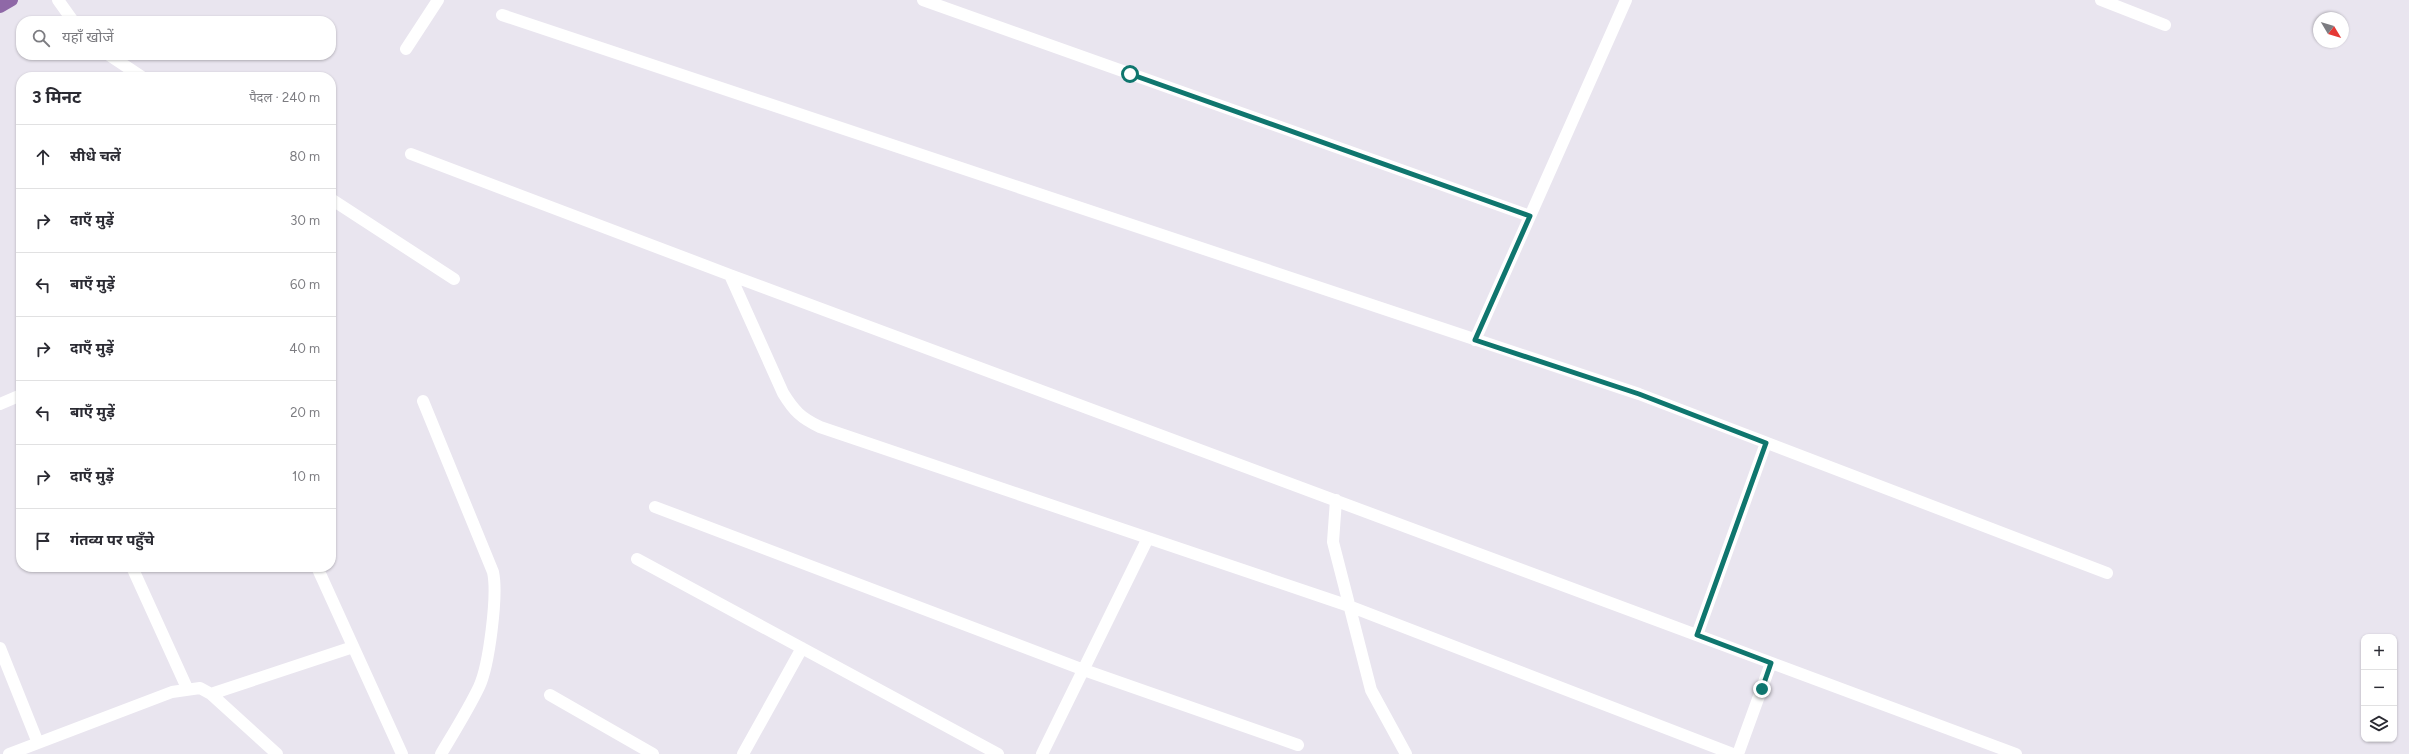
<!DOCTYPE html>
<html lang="hi">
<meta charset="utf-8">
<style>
body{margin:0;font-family:Figtree,"Noto Sans Devanagari",sans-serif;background:#f2f2f3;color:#2b2b33}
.controls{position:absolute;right:12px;bottom:12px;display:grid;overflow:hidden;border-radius:8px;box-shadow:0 1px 3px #0004}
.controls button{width:36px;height:36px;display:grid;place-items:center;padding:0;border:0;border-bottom:1px solid #e1e1e2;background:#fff;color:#2b2b33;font:20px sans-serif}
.compass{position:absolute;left:2313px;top:12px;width:36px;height:36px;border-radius:50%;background:#fff;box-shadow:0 1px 3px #0004;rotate:128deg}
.stop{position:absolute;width:12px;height:12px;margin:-9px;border:3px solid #0f766e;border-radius:50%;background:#fff}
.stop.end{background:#0f766e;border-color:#fff;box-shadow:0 1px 4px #0008}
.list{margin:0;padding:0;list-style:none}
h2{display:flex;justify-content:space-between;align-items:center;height:52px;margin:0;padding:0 16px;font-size:17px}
h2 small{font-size:13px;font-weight:400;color:#7c7c81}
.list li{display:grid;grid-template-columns:26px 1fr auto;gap:12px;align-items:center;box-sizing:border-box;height:64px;padding:0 16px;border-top:1px solid #e1e1e2}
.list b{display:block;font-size:15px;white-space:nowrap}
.list em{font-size:13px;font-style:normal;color:#7c7c81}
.icon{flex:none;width:22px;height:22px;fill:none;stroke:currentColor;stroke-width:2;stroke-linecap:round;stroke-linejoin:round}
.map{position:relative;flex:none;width:2409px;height:754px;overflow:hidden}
.search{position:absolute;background:#fff;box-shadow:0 1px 3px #0004;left:16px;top:16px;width:320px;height:44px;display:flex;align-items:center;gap:10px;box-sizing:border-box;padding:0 14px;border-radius:16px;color:#7c7c81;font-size:15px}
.panel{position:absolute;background:#fff;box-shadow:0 1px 3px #0004;left:16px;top:72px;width:320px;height:500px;border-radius:16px}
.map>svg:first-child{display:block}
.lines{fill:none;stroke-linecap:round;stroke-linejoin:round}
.lane{stroke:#fff;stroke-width:12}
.street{stroke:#fff;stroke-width:12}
.primary{stroke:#8f68a7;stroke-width:12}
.route{stroke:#0f766e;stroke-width:5}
</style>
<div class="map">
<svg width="2409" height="754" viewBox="0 0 2409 754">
<rect width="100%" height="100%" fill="#e9e5ef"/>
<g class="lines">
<path class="lane" d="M58,0L73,21
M406,49L438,0
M109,55L142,77
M331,199L454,279
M0,404L21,395"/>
<path class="street" d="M923,0L1530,216
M2101,0L2165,25
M502,15L1639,394L2107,573
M411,154L730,275L2016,754
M730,275L783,393C794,411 801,418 820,427L1349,606L1733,754
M1475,340L1626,0
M423,401L493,572C498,595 489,666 479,687C468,710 454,732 441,754
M1336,500L1333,542L1371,690L1406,754
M655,507L1084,670L1298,745
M637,559L998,754
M132,567L187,688
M317,567L402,754
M1697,635L1766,443
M0,648L38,743
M211,694L353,647
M550,695L653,754
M9,754L172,692L200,688L211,694L277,754
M743,754L802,648
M1042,754L1148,538
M1738,754L1771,663"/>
<path class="primary" d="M0,7L12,0"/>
</g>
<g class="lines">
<path class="route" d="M1130,74L1530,216L1475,340L1639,394L1766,443L1697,635L1771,663L1762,689"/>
</g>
</svg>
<div class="controls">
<button>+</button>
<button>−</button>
<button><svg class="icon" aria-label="layers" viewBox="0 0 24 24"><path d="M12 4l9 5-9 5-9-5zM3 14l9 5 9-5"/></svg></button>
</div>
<svg class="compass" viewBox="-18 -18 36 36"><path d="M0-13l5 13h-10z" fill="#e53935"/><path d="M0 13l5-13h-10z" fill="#7c7c81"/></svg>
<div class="stop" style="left:1130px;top:74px"></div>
<div class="stop end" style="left:1762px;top:689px"></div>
<div class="search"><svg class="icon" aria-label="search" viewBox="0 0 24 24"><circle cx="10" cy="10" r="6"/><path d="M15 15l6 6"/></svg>यहाँ खोजें</div>
<section class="panel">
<h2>3 मिनट<small>पैदल · 240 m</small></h2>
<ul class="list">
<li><svg class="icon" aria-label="ahead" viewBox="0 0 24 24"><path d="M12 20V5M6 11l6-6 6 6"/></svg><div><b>सीधे चलें</b></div><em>80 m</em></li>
<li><svg class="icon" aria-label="right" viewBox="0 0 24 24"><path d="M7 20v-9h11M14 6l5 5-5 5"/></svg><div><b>दाएँ मुड़ें</b></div><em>30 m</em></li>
<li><svg class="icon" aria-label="left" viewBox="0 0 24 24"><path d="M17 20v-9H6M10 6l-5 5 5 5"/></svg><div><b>बाएँ मुड़ें</b></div><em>60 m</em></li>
<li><svg class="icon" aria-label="right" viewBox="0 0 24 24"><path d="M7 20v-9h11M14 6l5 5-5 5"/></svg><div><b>दाएँ मुड़ें</b></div><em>40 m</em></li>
<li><svg class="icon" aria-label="left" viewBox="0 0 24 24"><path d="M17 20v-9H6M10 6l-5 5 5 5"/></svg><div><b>बाएँ मुड़ें</b></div><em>20 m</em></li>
<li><svg class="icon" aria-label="right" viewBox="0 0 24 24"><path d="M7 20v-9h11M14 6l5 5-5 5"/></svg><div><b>दाएँ मुड़ें</b></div><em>10 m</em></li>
<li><svg class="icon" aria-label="arrive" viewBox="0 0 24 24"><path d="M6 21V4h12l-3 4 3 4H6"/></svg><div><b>गंतव्य पर पहुँचे</b></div></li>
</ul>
</section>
</div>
